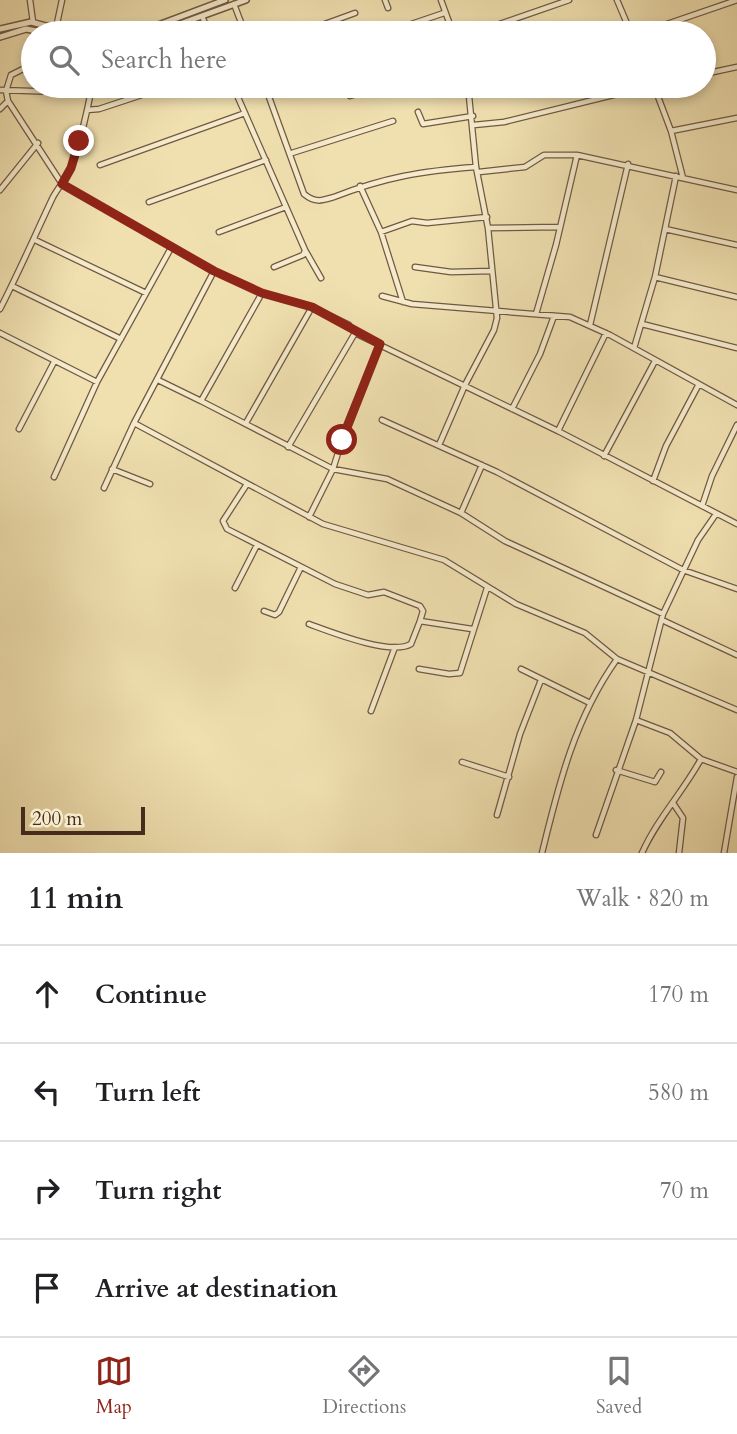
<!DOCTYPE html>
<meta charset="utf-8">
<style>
body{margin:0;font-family:Cardo,serif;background:#f6f6f6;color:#202124}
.scale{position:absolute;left:21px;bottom:18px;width:124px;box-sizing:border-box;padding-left:7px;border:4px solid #452c1d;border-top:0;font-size:19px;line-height:24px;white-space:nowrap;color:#452c1d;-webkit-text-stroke:5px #f5ebcc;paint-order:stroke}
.stop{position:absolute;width:21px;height:21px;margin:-16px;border:5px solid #8f2418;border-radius:50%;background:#fff}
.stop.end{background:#8f2418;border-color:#fff;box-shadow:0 2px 7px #0008}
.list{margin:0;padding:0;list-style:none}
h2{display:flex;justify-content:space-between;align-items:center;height:91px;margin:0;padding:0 28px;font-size:30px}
h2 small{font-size:23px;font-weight:400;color:#757577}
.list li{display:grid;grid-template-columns:46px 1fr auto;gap:21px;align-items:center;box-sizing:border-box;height:98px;padding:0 28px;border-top:2px solid #e0e0e0}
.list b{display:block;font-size:26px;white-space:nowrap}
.list em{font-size:23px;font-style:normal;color:#757577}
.icon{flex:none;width:38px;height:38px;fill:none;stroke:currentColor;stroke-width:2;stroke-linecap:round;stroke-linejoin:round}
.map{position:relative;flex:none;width:737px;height:853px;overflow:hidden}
.search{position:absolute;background:#fff;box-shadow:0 4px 10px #0003;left:21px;right:21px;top:21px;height:77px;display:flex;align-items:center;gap:18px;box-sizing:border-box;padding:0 24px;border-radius:38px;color:#757577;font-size:26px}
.sheet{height:483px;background:#fff}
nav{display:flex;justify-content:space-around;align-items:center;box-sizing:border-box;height:98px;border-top:2px solid #e0e0e0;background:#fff;font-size:19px;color:#757577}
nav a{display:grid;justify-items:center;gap:4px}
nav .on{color:#8f2418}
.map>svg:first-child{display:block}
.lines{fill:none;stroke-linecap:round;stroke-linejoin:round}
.minor-casing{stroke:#705942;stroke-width:7}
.tertiary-casing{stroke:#705942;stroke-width:8}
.minor{stroke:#f5ebcc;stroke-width:4.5}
.tertiary{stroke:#f5ebcc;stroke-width:5}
.route{stroke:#8f2418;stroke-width:9}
</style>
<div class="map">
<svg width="737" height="853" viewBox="0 0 737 853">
<rect width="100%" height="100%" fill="#f0e0b0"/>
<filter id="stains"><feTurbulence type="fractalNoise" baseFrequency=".00286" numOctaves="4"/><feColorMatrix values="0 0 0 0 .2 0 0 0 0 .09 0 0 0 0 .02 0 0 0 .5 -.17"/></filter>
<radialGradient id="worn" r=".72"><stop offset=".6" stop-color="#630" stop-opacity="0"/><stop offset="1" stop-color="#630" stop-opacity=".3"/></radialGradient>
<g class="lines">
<g class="minor-casing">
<path id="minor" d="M30,0L33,22
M385,0L388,8
M441,0L453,33
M617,0L631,33
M234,4L245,33
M202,16L209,33
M56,28L62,0
M300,33L355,13
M385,33L444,13
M474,33L569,0
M641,33L737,0
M704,74L737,67
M233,86L305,250L321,278
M265,86L304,194C315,203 321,201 334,197C385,177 422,171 476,167
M654,86L671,131L683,178
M0,90L90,93
M268,94L300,86
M350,96L382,86
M8,101L62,184L214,271L262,293L312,307L349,325L355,333L558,431L737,524
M0,109L8,101L6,91L11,75L33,64
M87,110L99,109L169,86
M418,112L423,124L473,116
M474,125L504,122L650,86
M671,131L737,118
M292,153L393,121
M100,165L245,113
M479,172L525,167L544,155H577L737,190
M360,186L381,232L403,302
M0,190L38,143
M149,202L266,160
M488,228L559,227
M665,229L737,245
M219,232L286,207
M381,232L412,221L427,223L487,217
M35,240L146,293
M274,267L303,255L305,251
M415,267L451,272L492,271
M655,277L737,297
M12,286L121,339
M382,296L412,304L570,317L610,335L737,405
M0,309C19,272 35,235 53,197C59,186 68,177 72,165C81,139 87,113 92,86
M536,314L556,245L577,155
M642,324L737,348
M590,325L628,164
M0,333L97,382
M634,348L655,277L676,176
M158,380L201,401L262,293
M201,401L333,469L387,479L461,513
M512,409L540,354L554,316
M382,420L497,472L683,570L737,589
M134,423L323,524L444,560L516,604L585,633L617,659L737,710
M246,423L312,307
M19,429L54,362
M558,431L606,333
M439,445L465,385L494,330L497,318L488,228L476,167L468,86
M288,447L355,333
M604,456L655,361
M482,465L461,513L505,541L663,614
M112,469L150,484
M54,477L97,382L171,248
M653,481L666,446L699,384
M247,484L223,521L227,529L335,584L368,595L384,592L420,606L423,611L420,621L472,629
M104,488L134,423L214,271
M702,506L712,476L737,425
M309,517L333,469L347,424L380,344
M235,588L257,545
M264,611L275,615L279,612L300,569
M662,620L737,655
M309,624C331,632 391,656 411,644L420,621
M419,669L449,674L460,673L487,588
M521,669L588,702
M371,711L395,647
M636,720L670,733L701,759L737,772
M462,762L509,777
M616,770L655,782L661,772
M673,803L683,818L679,853
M497,815L520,734L541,680
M596,835L636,720L663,614L698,540L716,514
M542,853C559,783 575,718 617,659
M642,853C657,819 683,792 701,759
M724,853L737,777"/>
</g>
<g class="tertiary-casing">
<path id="tertiary" d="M0,29L31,22L73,33
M137,33L225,0
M155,33L246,0
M0,37L26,29L48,33"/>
</g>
<use href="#minor" class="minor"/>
<use href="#tertiary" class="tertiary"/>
</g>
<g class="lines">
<path class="route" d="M79,141L71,168L62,184L214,271L262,293L312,307L380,344L342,440"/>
</g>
<rect width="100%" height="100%" filter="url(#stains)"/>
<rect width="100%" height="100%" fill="url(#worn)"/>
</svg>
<div class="scale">200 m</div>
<div class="stop" style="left:342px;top:440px"></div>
<div class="stop end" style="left:79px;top:141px"></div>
<div class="search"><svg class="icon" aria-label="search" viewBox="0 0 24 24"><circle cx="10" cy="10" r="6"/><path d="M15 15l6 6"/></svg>Search here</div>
</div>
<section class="sheet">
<h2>11 min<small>Walk · 820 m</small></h2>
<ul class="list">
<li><svg class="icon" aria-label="ahead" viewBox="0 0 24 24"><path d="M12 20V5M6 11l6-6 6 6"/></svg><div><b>Continue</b></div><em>170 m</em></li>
<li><svg class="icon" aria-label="left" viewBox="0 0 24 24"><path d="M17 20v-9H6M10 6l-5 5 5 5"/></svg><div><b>Turn left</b></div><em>580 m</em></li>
<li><svg class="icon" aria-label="right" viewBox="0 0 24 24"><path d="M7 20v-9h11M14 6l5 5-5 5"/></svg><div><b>Turn right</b></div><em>70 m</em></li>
<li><svg class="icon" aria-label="arrive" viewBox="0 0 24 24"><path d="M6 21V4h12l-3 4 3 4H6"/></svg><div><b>Arrive at destination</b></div></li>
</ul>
</section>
<nav>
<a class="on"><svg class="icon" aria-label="map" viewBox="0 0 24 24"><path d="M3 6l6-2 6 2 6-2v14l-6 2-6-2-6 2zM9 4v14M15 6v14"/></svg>Map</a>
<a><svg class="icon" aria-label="directions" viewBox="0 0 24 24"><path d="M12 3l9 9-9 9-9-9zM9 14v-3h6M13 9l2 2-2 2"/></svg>Directions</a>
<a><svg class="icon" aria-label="saved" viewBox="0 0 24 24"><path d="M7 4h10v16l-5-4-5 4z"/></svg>Saved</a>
</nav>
